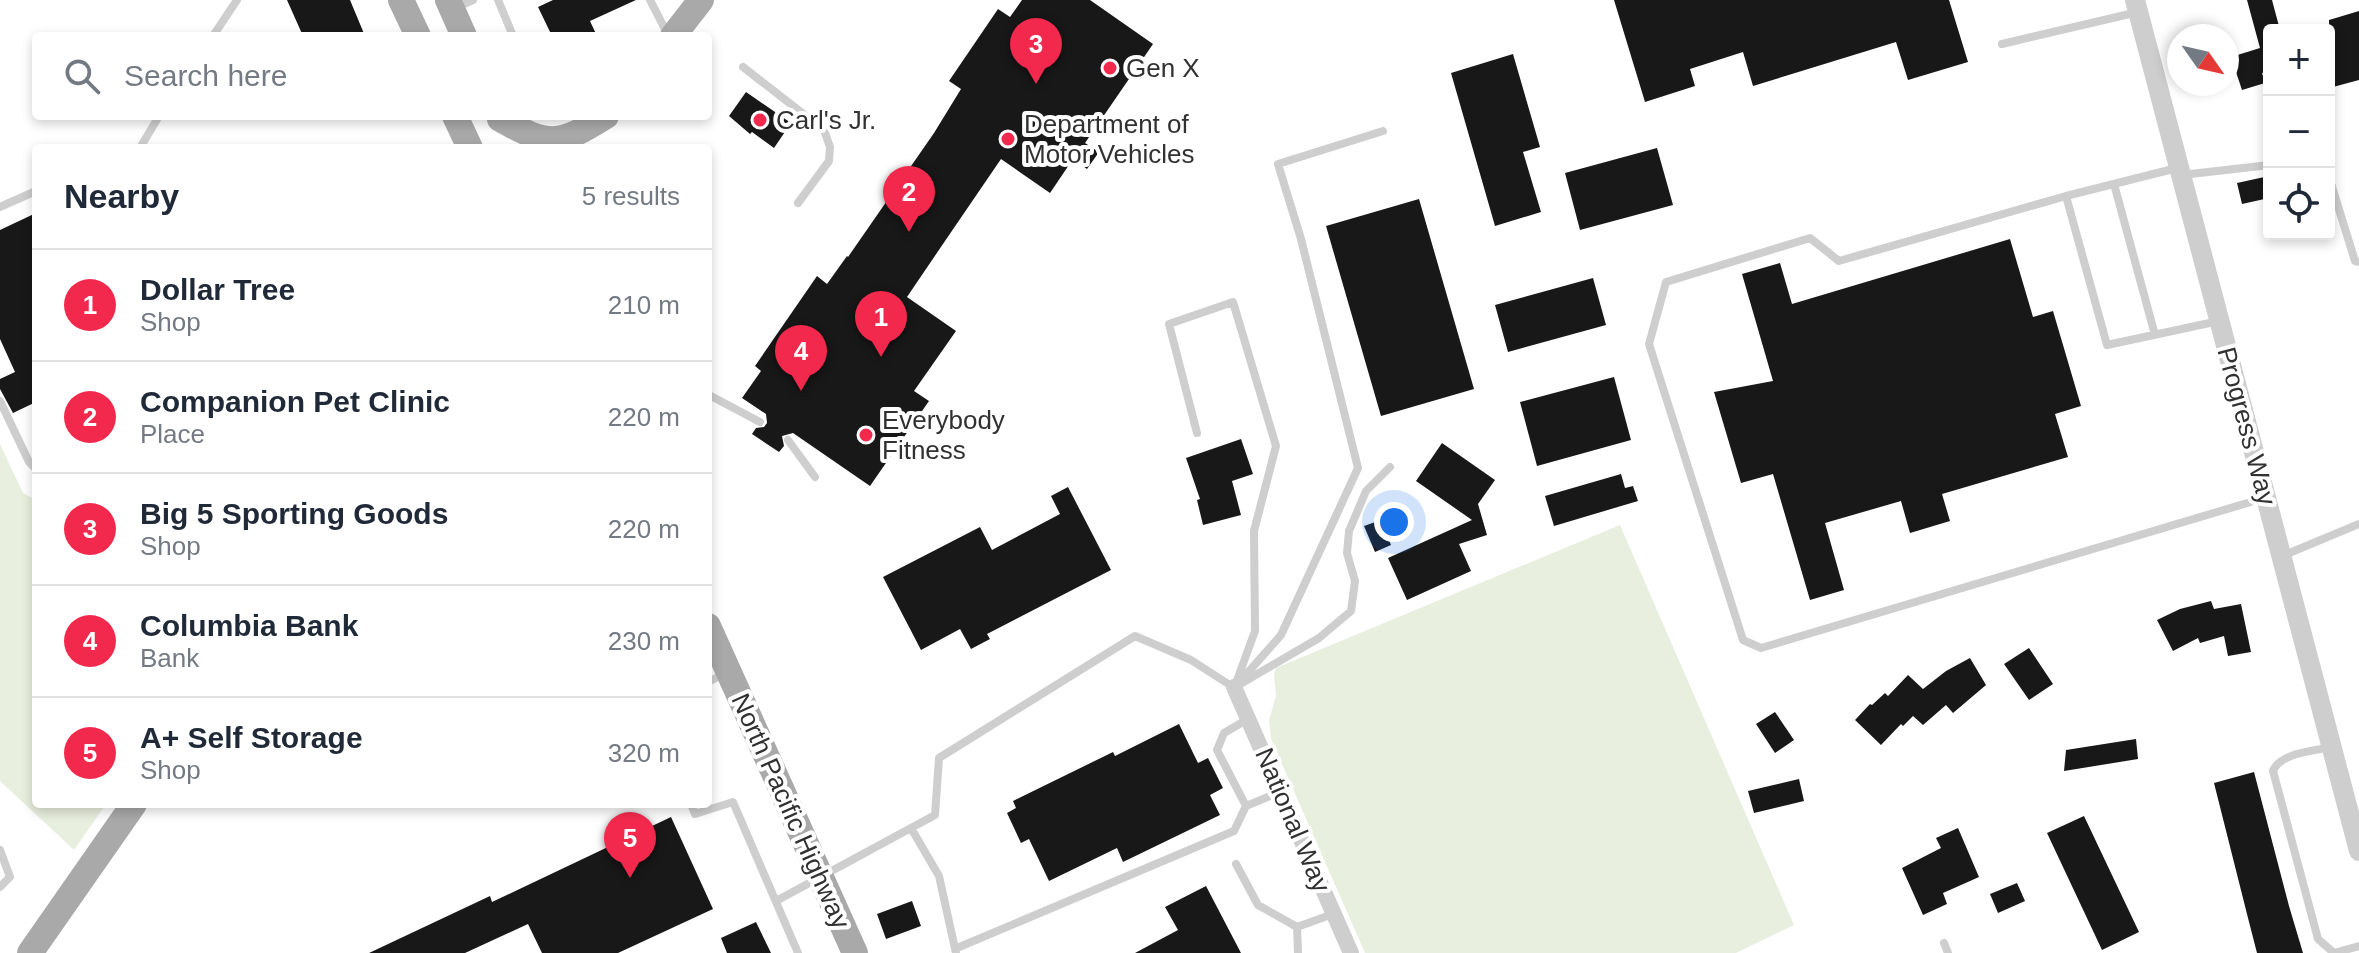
<!DOCTYPE html>
<meta charset="utf-8">
<style>
body{margin:0;font-family:Helvetica,sans-serif;background:#f6f6f7;color:#1f2937}
.controls{position:absolute;right:24px;top:24px;display:grid;overflow:hidden;border-radius:8px;box-shadow:0 4px 12px #0003}
.controls button{width:72px;height:72px;display:grid;place-items:center;padding:0;border:0;border-bottom:2px solid #e0e1e3;background:#fff;color:#1f2937;font:40px sans-serif}
.compass{position:absolute;left:2167px;top:24px;width:72px;height:72px;border-radius:50%;background:#fff;box-shadow:0 4px 12px #0003;rotate:124deg}
.you{position:absolute;left:1394px;top:522px;width:28px;height:28px;margin:-20px;border:6px solid #fff;border-radius:50%;background:#1a73e8;box-shadow:0 0 0 12px #1a73e833}
.badge{display:grid;place-items:center;width:52px;height:52px;border-radius:50%;background:#f2294d;color:#fff;font-size:26px;font-weight:700}
.pin{position:absolute;translate:-50% -66px;filter:drop-shadow(0 2px 4px #0008)}
.pin::after{content:'';position:absolute;top:42px;width:28px;height:24px;background:inherit;clip-path:polygon(0 0,100% 0,50% 100%)}
.list{margin:0;padding:0;list-style:none}
h2{display:flex;justify-content:space-between;align-items:center;height:104px;margin:0;padding:0 32px;font-size:34px}
h2 small{font-size:26px;font-weight:400;color:#747a83}
.list li{display:grid;grid-template-columns:52px 1fr auto;gap:24px;align-items:center;box-sizing:border-box;height:112px;padding:0 32px;border-top:2px solid #e0e1e3}
.list b{display:block;font-size:30px;white-space:nowrap}
.list p{margin:0;font-size:26px;white-space:nowrap;color:#747a83}
.list em{font-size:26px;font-style:normal;color:#747a83}
.icon{flex:none;width:44px;height:44px;fill:none;stroke:currentColor;stroke-width:2;stroke-linecap:round;stroke-linejoin:round}
.map{position:relative;flex:none;width:2359px;height:953px;overflow:hidden}
.search{position:absolute;background:#fff;box-shadow:0 4px 12px #0003;left:32px;top:32px;width:680px;height:88px;display:flex;align-items:center;gap:20px;box-sizing:border-box;padding:0 28px;border-radius:8px;color:#747a83;font-size:30px}
.panel{position:absolute;background:#fff;box-shadow:0 4px 12px #0003;left:32px;top:144px;width:680px;height:664px;border-radius:8px}
.map>svg:first-child{display:block}
.green{fill:#e9efde}
.building{fill:#181818}
.lines{fill:none;stroke-linecap:round;stroke-linejoin:round}
.service{stroke:#cecece;stroke-width:8}
.minor{stroke:#cecece;stroke-width:16}
.tertiary{stroke:#cecece;stroke-width:20}
.primary{stroke:#a9a9a9;stroke-width:26}
.poi-dot{fill:#f2294d;stroke:#fff;stroke-width:3}
.labels{text-anchor:middle;dominant-baseline:central;stroke-width:8;stroke-linejoin:round;paint-order:stroke}
.poi-label{font-size:26px;fill:#313131;stroke:#fff;text-anchor:start}
.street-label{font-size:26px;fill:#313131;stroke:#fff}
</style>
<div class="map">
<svg width="2359" height="953" viewBox="0 0 2359 953">
<rect width="100%" height="100%" fill="#fff"/>
<path class="green" d="M0,444L23,493L36,500V804H106L74,850L0,781Z
M1620,525L1794,925L1736,953H1365L1271,739L1269,720L1276,696L1274,674L1276,668Z"/>
<path class="building" d="M287,0H350L365,36H303Z
M553,0H636L590,21L597,36H552L538,7Z
M1022,0H1090L1153,44L1085,143L1099,152L1087,169L1073,159L1050,193L1001,159L945,241L907,297L956,331L914,391L929,401L870,486L793,433L782,436L784,446L779,452L752,434L756,428L764,427L767,423L766,414L742,398L761,371L755,366L817,276L827,284L847,256L848,257L934,133L961,89L949,81L998,9L1010,17Z
M1614,0H1949L1968,62L1908,80L1896,42L1753,86L1743,52L1690,69L1695,86L1645,102Z
M2247,0H2272L2280,30H2269V71L2262,73L2265,83L2242,90L2231,57L2260,48Z
M2359,11V80L2333,87L2329,72V20Z
M1513,54L1540,147L1523,152L1541,212L1495,226L1451,73Z
M746,92L791,123L774,148L752,132L750,134L729,116Z
M1657,148L1673,205L1580,230L1565,173Z
M2269,176V198L2242,204L2237,183Z
M1419,199L1474,389L1381,416L1326,226Z
M36,213V402L13,413L0,389V379L15,372L0,339V230Z
M2010,239L2033,317L2053,311L2081,406L2055,414L2068,457L1942,494L1950,521L1910,533L1901,501L1825,523L1844,590L1810,600L1773,474L1741,483L1714,392L1773,381L1742,274L1780,263L1792,304Z
M1593,278L1606,325L1508,352L1495,305Z
M1614,377L1631,440L1537,466L1520,402Z
M1241,439L1253,474L1232,481L1241,515L1203,525L1197,500L1200,499L1186,458Z
M1442,443L1495,480L1478,504L1487,535L1459,544L1471,571L1407,600L1388,558L1472,520L1416,481Z
M1621,474L1625,488L1633,486L1638,501L1554,526L1545,496Z
M1068,487L1111,570L987,634L990,639L971,649L960,629L921,650L883,577L980,527L992,550L1060,514L1051,496Z
M1381,520L1391,545L1375,552L1364,526Z
M2211,601L2214,609L2241,604L2251,652L2228,656L2224,636L2200,643L2198,638L2173,651L2157,620L2180,609Z
M2029,648L2053,684L2029,700L2004,664Z
M1970,658L1986,685L1953,713L1946,705L1923,725L1913,716L1903,726L1901,724L1881,745L1855,720L1870,704L1872,705L1885,693L1888,696L1908,675L1923,689L1946,671Z
M1775,712L1794,740L1775,753L1756,724Z
M1179,724L1198,763L1208,758L1223,788L1210,795L1220,815L1123,862L1117,848L1049,881L1029,839L1021,843L1007,813L1016,808L1013,801L1113,752L1115,756Z
M2136,739L2138,759L2064,771L2066,750Z
M2254,772L2289,906L2303,953H2257L2248,918L2214,783Z
M1799,779L1804,801L1754,813L1748,791Z
M2084,816L2139,932L2102,950L2047,833Z
M671,817L713,909L618,953H542L528,924L465,953H369L490,896L492,902Z
M1958,828L1979,877L1943,893L1947,904L1923,915L1902,868L1941,848L1936,838Z
M2017,883L2025,901L1998,913L1990,894Z
M1206,886L1241,953H1135L1178,930L1165,907Z
M912,901L921,926L886,939L877,914Z
M756,922L771,953H727L721,938Z"/>
<g class="lines">
<path class="service" d="M498,0L513,36
M650,0L668,35
M457,7L473,0
M213,36L237,0
M2002,44L2138,12
M743,67L824,130L830,147L829,161L798,203
M140,148L159,116
M2177,168L2066,196L2107,345L2219,321
M2182,175L2269,165
M2329,177L2355,261L2359,262
M2114,184L2155,335
M2066,196L1839,261L1810,238L1666,282L1649,344L1743,640L1761,648L2264,498
M0,207L36,191
M709,395L760,422
M0,401L29,462L36,469
M1197,433L1169,324L1233,302L1276,446L1254,531L1255,631L1236,683
M788,440L815,477
M2282,556L2359,524
M708,682L724,674
M1242,683L1319,638L1351,611L1355,581L1347,553L1349,531L1366,491L1390,467
M1235,687L1281,635L1358,468L1301,239L1278,164L1383,131
M2331,747C2313,751 2280,753 2273,771L2318,939L2334,953L2359,946
M691,804L695,814L733,802L798,953
M1246,806L1217,750L1224,733L1248,719
M911,828L939,876L956,953
M0,850L10,877L0,887
M1236,864L1258,905L1297,927L1333,914
M776,901L935,815L939,758L1135,636L1191,660L1233,687
M1297,927L1298,953
M1944,943L1948,953
M957,948L1234,831L1246,806L1280,792"/>
<path class="minor" d="M1234,687L1351,953"/>
<path class="tertiary" d="M2135,0L2359,851"/>
<path class="primary" d="M401,0L418,36
M448,0L464,36
M673,36L701,0
M455,116L470,148
M500,119C550,147 558,146 606,116
M708,626L855,953
M30,953L134,804"/>
</g>
<g class="poi-dot">
<circle cx="1110" cy="68" r="8"/>
<circle cx="760" cy="120" r="8"/>
<circle cx="1008" cy="139" r="8"/>
<circle cx="866" cy="435" r="8"/>
</g>
<g class="labels">
<g class="poi-label">
<text x="1126" y="68">Gen X</text>
<text x="776" y="120">Carl's Jr.</text>
<text x="1024" y="124">Department of<tspan x="1024" dy="30">Motor Vehicles</tspan></text>
<text x="882" y="420">Everybody<tspan x="882" dy="30">Fitness</tspan></text>
</g>
<g class="street-label">
<text transform="translate(2247 426) rotate(75)">Progress Way</text>
<text transform="translate(791 811) rotate(66)">North Pacific Highway</text>
<text transform="translate(1293 820) rotate(67)">National Way</text>
</g>
</g>
</svg>
<div class="controls">
<button>+</button>
<button>−</button>
<button><svg class="icon" aria-label="locate" viewBox="0 0 24 24"><circle cx="12" cy="12" r="6"/><path d="M12 2v4M12 18v4M2 12h4M18 12h4"/></svg></button>
</div>
<svg class="compass" viewBox="-18 -18 36 36"><path d="M0-13l5 13h-10z" fill="#e53935"/><path d="M0 13l5-13h-10z" fill="#747a83"/></svg>
<div class="you"></div>
<div class="pin badge" style="left:881px;top:357px">1</div>
<div class="pin badge" style="left:909px;top:232px">2</div>
<div class="pin badge" style="left:1036px;top:84px">3</div>
<div class="pin badge" style="left:801px;top:391px">4</div>
<div class="pin badge" style="left:630px;top:878px">5</div>
<div class="search"><svg class="icon" aria-label="search" viewBox="0 0 24 24"><circle cx="10" cy="10" r="6"/><path d="M15 15l6 6"/></svg>Search here</div>
<section class="panel">
<h2>Nearby<small>5 results</small></h2>
<ul class="list">
<li><span class="badge">1</span><div><b>Dollar Tree</b><p>Shop</p></div><em>210 m</em></li>
<li><span class="badge">2</span><div><b>Companion Pet Clinic</b><p>Place</p></div><em>220 m</em></li>
<li><span class="badge">3</span><div><b>Big 5 Sporting Goods</b><p>Shop</p></div><em>220 m</em></li>
<li><span class="badge">4</span><div><b>Columbia Bank</b><p>Bank</p></div><em>230 m</em></li>
<li><span class="badge">5</span><div><b>A+ Self Storage</b><p>Shop</p></div><em>320 m</em></li>
</ul>
</section>
</div>
